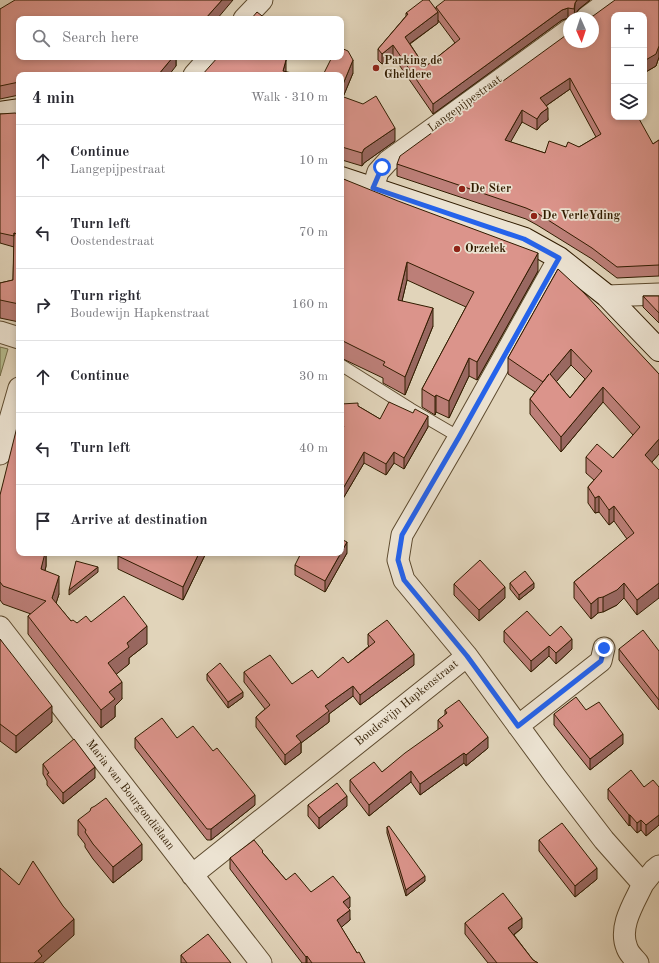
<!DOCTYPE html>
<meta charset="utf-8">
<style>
body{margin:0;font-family:"Old Standard TT",serif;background:#f2f2f3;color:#2b2b33}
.controls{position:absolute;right:12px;top:12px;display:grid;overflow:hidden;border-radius:8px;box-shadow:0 2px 6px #0003}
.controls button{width:36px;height:36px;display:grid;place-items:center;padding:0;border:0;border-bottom:1px solid #e1e1e2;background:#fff;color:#2b2b33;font:20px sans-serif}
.compass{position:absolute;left:563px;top:12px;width:36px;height:36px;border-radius:50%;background:#fff;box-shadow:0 2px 6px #0003;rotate:177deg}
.stop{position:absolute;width:12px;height:12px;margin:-9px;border:3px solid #2563eb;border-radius:50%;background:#fff}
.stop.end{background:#2563eb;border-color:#fff;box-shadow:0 1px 4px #0008}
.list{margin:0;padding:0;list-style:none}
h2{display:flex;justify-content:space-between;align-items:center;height:52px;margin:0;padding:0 16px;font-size:17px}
h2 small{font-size:13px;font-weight:400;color:#7c7c81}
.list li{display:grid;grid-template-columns:26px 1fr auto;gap:12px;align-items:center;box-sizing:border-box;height:72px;padding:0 16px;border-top:1px solid #e1e1e2}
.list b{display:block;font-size:15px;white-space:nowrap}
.list p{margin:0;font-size:13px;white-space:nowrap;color:#7c7c81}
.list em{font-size:13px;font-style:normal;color:#7c7c81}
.icon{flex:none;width:22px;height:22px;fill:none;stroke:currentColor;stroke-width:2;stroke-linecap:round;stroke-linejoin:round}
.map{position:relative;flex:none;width:659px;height:963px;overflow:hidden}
.search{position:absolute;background:#fff;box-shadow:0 2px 6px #0003;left:16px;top:16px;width:328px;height:44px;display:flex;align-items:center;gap:10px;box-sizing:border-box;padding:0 14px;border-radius:8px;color:#7c7c81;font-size:15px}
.panel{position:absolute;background:#fff;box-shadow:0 2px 6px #0003;left:16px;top:72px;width:328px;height:484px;border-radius:8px}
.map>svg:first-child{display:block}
.green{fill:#b5bc8e;stroke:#736c47}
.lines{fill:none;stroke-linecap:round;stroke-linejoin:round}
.lane-casing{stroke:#5d4a2e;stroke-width:13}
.street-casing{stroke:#5d4a2e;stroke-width:23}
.secondary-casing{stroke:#311c00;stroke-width:24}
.lane{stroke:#ece3d2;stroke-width:11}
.street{stroke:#ece3d2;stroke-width:21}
.secondary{stroke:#ece3d2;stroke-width:22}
.wall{fill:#bc7f78;stroke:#311c00;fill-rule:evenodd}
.shaded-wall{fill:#996861;stroke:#311c00}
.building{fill:#db948b;stroke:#311c00;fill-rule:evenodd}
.route{stroke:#2563eb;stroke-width:5}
.poi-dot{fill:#8f2418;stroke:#ece3d2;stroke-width:1.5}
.labels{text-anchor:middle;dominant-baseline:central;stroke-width:3.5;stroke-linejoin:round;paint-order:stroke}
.poi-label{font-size:12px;font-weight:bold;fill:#311c00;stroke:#ece3d2;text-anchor:start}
.street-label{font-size:12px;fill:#311c00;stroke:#ece3d2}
</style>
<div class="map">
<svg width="659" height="963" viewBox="0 0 659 963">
<rect width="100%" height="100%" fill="#e1d4ba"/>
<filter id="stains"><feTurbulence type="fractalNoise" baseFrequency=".005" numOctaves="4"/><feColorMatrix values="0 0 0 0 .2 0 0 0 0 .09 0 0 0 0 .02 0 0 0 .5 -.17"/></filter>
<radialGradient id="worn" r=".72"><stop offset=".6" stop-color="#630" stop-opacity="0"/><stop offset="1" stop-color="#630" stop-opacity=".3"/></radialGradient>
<path class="green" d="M0,347L8,349L0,376Z"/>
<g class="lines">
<g class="lane-casing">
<path id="lane" d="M341,365L411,409L459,437"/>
</g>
<g class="street-casing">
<path id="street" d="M586,18L610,0
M244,19L262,0
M194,75L210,57
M373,188L378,172L388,161L569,30
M559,258L459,437L402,535L398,560L404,580L467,656L555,776L604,840L643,884C634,903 618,927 627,948C629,954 635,959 638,963
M607,296L659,294
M0,332L19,338
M0,454L19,388
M0,627L261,963
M518,726L601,661L604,648
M192,875L467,656
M643,884L654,870L659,866"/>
</g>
<g class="secondary-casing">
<path id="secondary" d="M0,113L19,110
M341,178L525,239L559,258L607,296L659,350"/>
</g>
<use href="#lane" class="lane"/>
<use href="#street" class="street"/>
<use href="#secondary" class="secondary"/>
</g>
<path class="wall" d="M590,0L579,9L575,14L574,18H568L562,20L433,114L393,56L382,64L378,60V49L406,16V13L436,9V7ZM438,20L455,43L425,67L410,44L438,23Z
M659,0V57L656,66L644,73V15L614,117L653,144L659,140V276L617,278L592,259L537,225L526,219L397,176V164ZM570,89L596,137L579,147H566L545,153L510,142L522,122L537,130L541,125L548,120L546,106Z
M0,9L19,19L176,57V66L19,75V95L0,99Z
M353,73L343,97L395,141L364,163L362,166L342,160V158H341V75Z
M0,114H19V322L0,318V283L13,280L14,247L0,243Z
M341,178L538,271L477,380L469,376L449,418L436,412L435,415L422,407V389L466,307L407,280L402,301L433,326L405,395L383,383V378L341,358Z
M558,269L659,374V454L652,462L637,615L624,598L617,605L603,612L598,613L591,619L574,598V582L627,539L614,521L609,525L599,512L595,513L588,503V487L594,480L586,473V457L613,458L633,435L603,402L561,452L530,414V399L535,392L508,374V358ZM571,365L585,379L570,398L556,381Z
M643,296H659V323L643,307Z
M341,404L358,406L380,419L428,427L404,469L394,463L386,475L364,463L341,502Z
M0,495L46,553V566L45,571L59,594L56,603L71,621L77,623L91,622L147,644L129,658V664L116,674L122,699L115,706V717L101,728L28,634V616L31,614L3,604L0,600Z
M120,553H206L183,600L118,569V556Z
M347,553L325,592L295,575V565Z
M510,583L534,588L519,600L510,589Z
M454,584L505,598L479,621L454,595Z
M504,631L550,636L572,649L556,664L549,656L531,672L504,642Z
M368,634L414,665L360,705L353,696L329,714V722L301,743V753L285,765L256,727V717L265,709L244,682V672L292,684L318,678L348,663L369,646L368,645Z
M0,639L52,722L16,753L0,741Z
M619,649L659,651V710L619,660Z
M207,674L243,697L228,708L207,680Z
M445,710L488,748L466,766L464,763L420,795L411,782L369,816L350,791V780L382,772L438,730V720L445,715Z
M554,714L623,744L590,770L554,725Z
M135,738H177L255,805L211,840H207L135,748Z
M43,764L95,778L63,804L47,785V781L43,774Z
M644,787H659V825L646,836L641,830L637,833L630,825L629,826L608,799V789Z
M308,805L347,806L319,829L308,816Z
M78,820L142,860L113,883L93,859L85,847V844L78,835Z
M387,827L425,881L406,896L387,833Z
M539,840L597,879L575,897L539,851Z
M263,853L286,880L311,892L350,907L348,908L350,920L341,927L357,953L365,963H302L230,869V858Z
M465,923L522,928L514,935L533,960L538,963H488L465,934Z
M181,955L231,963H181Z"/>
<path class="shaded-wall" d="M222,0H233L217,19H205Z
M577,0H590L579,9L575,14L574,18L575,3Z
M568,8V18L562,20L433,114V104L562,10Z
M438,12V23L405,47V37Z
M393,45V56L382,64V54Z
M659,46V57L656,66L644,73V61Z
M173,57H176V66L169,75H158Z
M286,60V73L283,71Z
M353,60V73L341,102V89Z
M570,78V89L540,110V98Z
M548,108V120L541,125L537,130V119L541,113Z
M522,110V122L505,152V140Z
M395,128V141L364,163L362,166V153L364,149Z
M538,253V271L477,380V362Z
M407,262V280L398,318V300Z
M433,308V326L405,395V377Z
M571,349V365L550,389V374Z
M469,358V376L449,418V401Z
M603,387V402L561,452V437Z
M436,395V412L435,415V397Z
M428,416V427L404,469V458Z
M659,439V454L645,470V455Z
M364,452V463L341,502V492Z
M394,452V463L386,475V464Z
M599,496V512L595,513V498Z
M614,506V521L609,525V510Z
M347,542V553L325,592V581Z
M43,553H46V566L41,587V569Z
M199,553H206L183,600V587Z
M98,567V572L69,595V590Z
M59,576V594L52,616V598Z
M534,583V588L519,600V595Z
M624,583V598L617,605L603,612V597Z
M659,583V598L637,615V600Z
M505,587V598L479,621V610Z
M598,598V613L591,619V604Z
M147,626V644L129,658V664L108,681V663L127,643Z
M572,639V649L556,664V653Z
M549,646V656L531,672V661Z
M414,654V665L360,705V695Z
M122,682V699L115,706V717L101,728V710L109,692Z
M353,686V696L329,714V722L301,743V753L285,765V755L296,736L325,706Z
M243,692V697L228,708V702Z
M52,706V722L16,753V736Z
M623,734V744L590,770V759Z
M488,737V748L466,766V755Z
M464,753V763L420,795V784Z
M95,767V778L63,804V793Z
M411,771V782L369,816V805Z
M255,795V805L211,840V829Z
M347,796V806L319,829V818Z
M629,815H630V825L629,826Z
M659,815V825L646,836V825Z
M641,820V830L637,833V823Z
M142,844V860L113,883V867Z
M597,868V879L575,897V886Z
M425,876V881L406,896V890Z
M350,897V907L343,912V902Z
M350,910V920L337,931V920Z
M522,918V928L508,939V928Z
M74,919V935L43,963H34L38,951Z
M307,956V963H306V957Z"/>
<path class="building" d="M15,0H222L205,19H19V57H173L158,75H19V82L0,86V9Z
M423,0H429L438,12L405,37L425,67L460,39L436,7L445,0H577L575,3L574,9L568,8L562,10L433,104L393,45L382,54L378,49L408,14L406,13Z
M615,0H659V46L656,54L644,61V15H614V117H638L653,144L659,140V265L617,267L592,248L537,213L526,208L397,164L400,156L569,33V42H593V18H588L593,16ZM570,78L601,134L579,147L568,142L566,147L549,141L545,153L505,140L522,110L537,119L541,113L548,108L540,98Z
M257,12L266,19H251Z
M341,48L348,51L353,60L341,89V75H323L332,57H341Z
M218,57H281L286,60L283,71L301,75H202Z
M341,96L363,104L376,96L395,128L364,149L362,153L342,147V145L341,144Z
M15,113L19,114V235L14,233V236L0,233V114Z
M341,178L398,201L538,253L477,362L469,358L449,401L436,395L435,397L422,389L474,292L407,262L398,300L433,308L405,377L383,365L385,362L341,340Z
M14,233L19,235V304L0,300V283L13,280Z
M558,269L584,293L659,374V439L645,455L659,470V583L637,600L624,583L617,590L603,597L598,598L591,604L574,582L634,533L614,506L609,510L599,496L595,498L588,487L602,471L586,457L597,444L613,458L640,427L603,387L561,437L530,399L549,374L543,382L508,358ZM571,349L592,371L570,398L550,374Z
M643,296H659V313Z
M389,402L413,413L415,409L428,416L404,458L394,452L386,464L364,452L341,492V431L344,426H341V404L358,403V406L380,419Z
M19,419V553H45L41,569L59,576L52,598L71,621L73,620L77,623L86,616L91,622L124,596L147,626L127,643L129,647L108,663L122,682L109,692L115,699L101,710L28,616L46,601L3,586L0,582V495Z
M341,539L347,542L325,581L295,565L301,553H341Z
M120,553H199L183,587L118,556Z
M480,560L505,587L479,610L454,584Z
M76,561L98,567L69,590Z
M525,571L534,583L519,595L510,583Z
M527,611L550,636L561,626L572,639L556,653L549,646L531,661L504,631Z
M387,620L414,654L360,695L353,686L325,706L329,711L296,736L301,742L285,755L256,717L270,705L244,672L270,655L292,684L312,670L318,678L343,657L348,663L375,642L368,634Z
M643,630L659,651V700L619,649Z
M0,639L52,706L16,736L0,724Z
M220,663L243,692L228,702L207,674Z
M576,697L586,710L599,702L623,734L590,759L554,714Z
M459,700L488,737L466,755L464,753L420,784L411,771L369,805L350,780L374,762L382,772L405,753L443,726L438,720L447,713L445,710Z
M162,718L177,738L193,726L213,751L217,748L255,795L211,829H207L135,738Z
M74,739L95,767L63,793L47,774L49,773L43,764Z
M631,770L644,787L653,780L659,787V815L646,825L641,820L637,823L630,815H629L608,789Z
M337,783L347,796L319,818L308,805Z
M106,798L142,844L113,867L93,844L85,832L86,830L78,820L90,811L91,808L95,806Z
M562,823L597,868L575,886L539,840Z
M389,826L425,876L406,890L387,827Z
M254,840L263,851L262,852L286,880L295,873L311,892L333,876L350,897L343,902L350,910L337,920L357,953L359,952L365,963H312L307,956L306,957L230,858Z
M33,861L63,906L74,919L38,951L42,956L34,963H0V868L19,885Z
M503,893L522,918L508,928L533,960L538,963H497L465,923Z
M208,934L231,963H187L181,955Z"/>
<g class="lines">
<path class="route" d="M382,167L373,188L524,239L559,258L459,437L402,535L398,560L404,580L467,656L518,726L601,661L604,648"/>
</g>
<g class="poi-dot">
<circle cx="376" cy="68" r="4"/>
<circle cx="462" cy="189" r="4"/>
<circle cx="534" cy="216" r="4"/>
<circle cx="457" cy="249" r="4"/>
</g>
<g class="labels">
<g class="poi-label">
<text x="384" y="61">Parking de<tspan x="384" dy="14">Gheldere</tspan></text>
<text x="470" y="189">De Ster</text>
<text x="542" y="216">De VerleYding</text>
<text x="465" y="249">Orzełek</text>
</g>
<g class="street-label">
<text transform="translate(465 104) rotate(-36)">Langepijpestraat</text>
<text transform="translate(407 703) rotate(-39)">Boudewijn Hapkenstraat</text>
<text transform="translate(130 795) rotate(52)">Maria van Bourgondiëlaan</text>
</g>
</g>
<rect width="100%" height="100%" filter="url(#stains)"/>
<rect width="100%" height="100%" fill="url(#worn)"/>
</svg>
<div class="controls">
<button>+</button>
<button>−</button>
<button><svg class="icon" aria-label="layers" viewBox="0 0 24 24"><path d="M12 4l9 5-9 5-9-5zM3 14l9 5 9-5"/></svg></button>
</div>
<svg class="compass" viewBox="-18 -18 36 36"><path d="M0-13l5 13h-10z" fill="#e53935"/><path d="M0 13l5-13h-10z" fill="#7c7c81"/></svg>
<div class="stop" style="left:382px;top:167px"></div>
<div class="stop end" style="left:604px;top:648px"></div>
<div class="search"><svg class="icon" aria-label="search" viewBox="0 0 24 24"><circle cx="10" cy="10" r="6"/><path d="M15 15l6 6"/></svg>Search here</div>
<section class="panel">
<h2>4 min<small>Walk · 310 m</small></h2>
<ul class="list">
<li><svg class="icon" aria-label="ahead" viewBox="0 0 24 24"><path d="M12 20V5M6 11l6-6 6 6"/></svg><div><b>Continue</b><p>Langepijpestraat</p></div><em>10 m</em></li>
<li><svg class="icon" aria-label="left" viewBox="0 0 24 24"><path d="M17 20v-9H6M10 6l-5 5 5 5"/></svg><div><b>Turn left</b><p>Oostendestraat</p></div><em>70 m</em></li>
<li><svg class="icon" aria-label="right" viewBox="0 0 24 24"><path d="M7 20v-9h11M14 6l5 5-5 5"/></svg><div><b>Turn right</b><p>Boudewijn Hapkenstraat</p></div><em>160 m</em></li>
<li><svg class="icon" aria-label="ahead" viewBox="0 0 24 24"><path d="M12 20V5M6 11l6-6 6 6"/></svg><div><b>Continue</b></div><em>30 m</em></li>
<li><svg class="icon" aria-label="left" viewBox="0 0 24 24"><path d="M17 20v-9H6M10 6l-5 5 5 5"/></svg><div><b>Turn left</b></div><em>40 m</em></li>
<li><svg class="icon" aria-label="arrive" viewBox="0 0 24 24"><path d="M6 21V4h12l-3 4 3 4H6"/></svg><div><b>Arrive at destination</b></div></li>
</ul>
</section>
</div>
